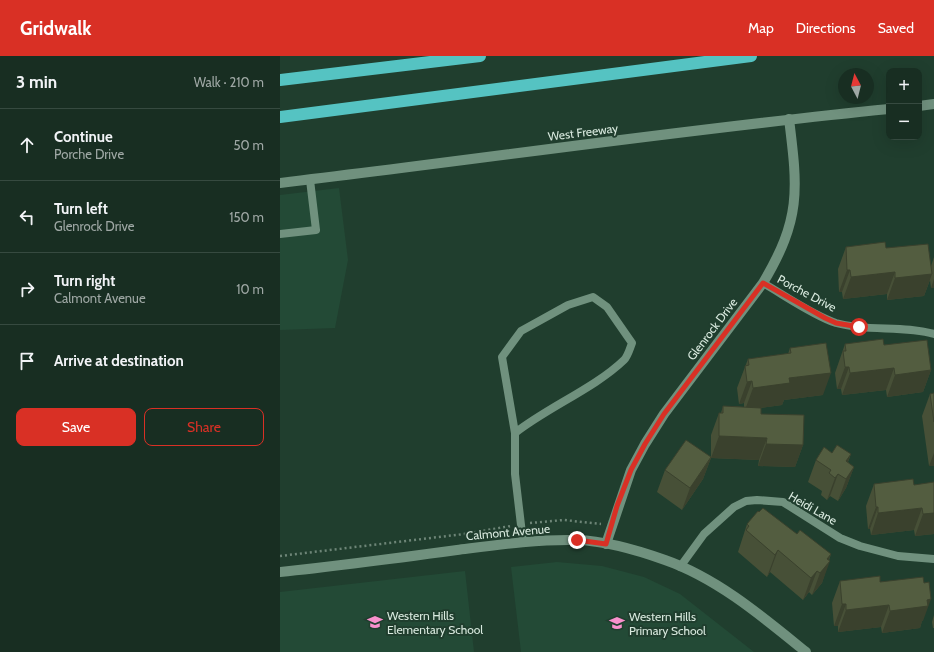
<!DOCTYPE html>
<meta charset="utf-8">
<style>
body{margin:0;font-family:Cabin,sans-serif;background:#253a2f;color:#f1f3f6}
.controls{position:absolute;right:12px;top:12px;display:grid;overflow:hidden;border-radius:8px;box-shadow:0 4px 16px #0002}
.controls button{width:36px;height:36px;display:grid;place-items:center;padding:0;border:0;border-bottom:1px solid #364a40;background:#182e22;color:#f1f3f6;font:20px sans-serif}
.compass{position:absolute;left:558px;top:12px;width:36px;height:36px;border-radius:50%;background:#182e22;box-shadow:0 4px 16px #0002;rotate:353deg}
.stop{position:absolute;width:12px;height:12px;margin:-9px;border:3px solid #d93025;border-radius:50%;background:#fff}
.stop.end{background:#d93025;border-color:#fff;box-shadow:0 1px 4px #0008}
.list{margin:0;padding:0;list-style:none}
h2{display:flex;justify-content:space-between;align-items:center;height:52px;margin:0;padding:0 16px;font-size:17px}
h2 small{font-size:13px;font-weight:400;color:#9fa8a5}
.list li{display:grid;grid-template-columns:26px 1fr auto;gap:12px;align-items:center;box-sizing:border-box;height:72px;padding:0 16px;border-top:1px solid #364a40}
.list b{display:block;font-size:15px;white-space:nowrap}
.list p{margin:0;font-size:13px;white-space:nowrap;color:#9fa8a5}
.list em{font-size:13px;font-style:normal;color:#9fa8a5}
.actions{display:flex;gap:8px;padding:12px 16px}
.actions a{flex:1;padding:9px 0;border:1px solid #d93025;border-radius:8px;text-align:center;font-size:14px;color:#d93025}
.actions .main{background:#d93025;color:#fff}
.icon{flex:none;width:22px;height:22px;fill:none;stroke:currentColor;stroke-width:2;stroke-linecap:round;stroke-linejoin:round}
.map{position:relative;flex:none;width:654px;height:596px;overflow:hidden}
header{display:flex;align-items:center;gap:24px;box-sizing:border-box;height:56px;padding:0 20px;background:#d93025;color:#fff}
header strong{font-size:19px}
nav{display:flex;gap:22px;margin-inline-start:auto;font-size:14px}
main{display:flex}
aside{flex:1;background:#182e22}
.map>svg:first-child{display:block}
.built{fill:#234a36}
.lines{fill:none;stroke-linecap:round;stroke-linejoin:round}
.path{stroke:#6d8577;stroke-width:2.5;stroke-dasharray:2 3;stroke-linecap:butt}
.service{stroke:#70917e;stroke-width:8}
.minor{stroke:#70917e;stroke-width:10}
.secondary{stroke:#70917e;stroke-width:10}
.motorway{stroke:#55c3c2;stroke-width:12}
.wall{fill:#475037}
.shaded-wall{fill:#3a412d}
.building{fill:#535d40;stroke:#3a412d}
.route{stroke:#d93025;stroke-width:5}
.labels{text-anchor:middle;dominant-baseline:central;stroke-width:4;stroke-linejoin:round;paint-order:stroke}
.street-label{font-size:12px;fill:#d8e9de;stroke:#203e2e}
.poi-label{font-size:12px;fill:#d8e9de;stroke:#203e2e;text-anchor:start}
</style>
<header>
<strong>Gridwalk</strong>
<nav><a>Map</a><a>Directions</a><a>Saved</a></nav>
</header>
<main>
<aside>
<h2>3 min<small>Walk · 210 m</small></h2>
<ul class="list">
<li><svg class="icon" aria-label="ahead" viewBox="0 0 24 24"><path d="M12 20V5M6 11l6-6 6 6"/></svg><div><b>Continue</b><p>Porche Drive</p></div><em>50 m</em></li>
<li><svg class="icon" aria-label="left" viewBox="0 0 24 24"><path d="M17 20v-9H6M10 6l-5 5 5 5"/></svg><div><b>Turn left</b><p>Glenrock Drive</p></div><em>150 m</em></li>
<li><svg class="icon" aria-label="right" viewBox="0 0 24 24"><path d="M7 20v-9h11M14 6l5 5-5 5"/></svg><div><b>Turn right</b><p>Calmont Avenue</p></div><em>10 m</em></li>
<li><svg class="icon" aria-label="arrive" viewBox="0 0 24 24"><path d="M6 21V4h12l-3 4 3 4H6"/></svg><div><b>Arrive at destination</b></div></li>
</ul>
<div class="actions"><a class="main">Save</a><a>Share</a></div>
</aside>
<div class="map">
<svg width="654" height="596" viewBox="0 0 654 596">
<rect width="100%" height="100%" fill="#203e2e"/>
<path class="built" d="M59,132L68,204L55,272L0,274V139Z
M277,506L322,510L364,521L400,538L474,596H241L231,511Z
M185,515L194,596H0V536Z"/>
<g class="lines">
<path class="path" d="M250,467L284,464L321,468
M0,500L184,478L231,470"/>
<path class="service" d="M0,178L36,174L30,124
M483,227C504,239 534,260 556,267C588,276 623,269 654,278
M235,377L222,301L241,275L288,249L313,241L327,251L352,287C350,292 348,300 344,304C315,332 268,351 235,377V418L243,486
M400,511L424,478L454,451L466,445L477,444L503,446L560,482L580,490L618,500L654,503"/>
<path class="minor" d="M326,488L351,414L365,388L384,358L483,227C521,163 518,135 509,63"/>
<path class="secondary" d="M639,50L654,48
M0,127C203,103 406,73 609,53
M0,516C59,510 118,502 177,494C216,489 257,483 297,484C327,485 357,494 385,504C437,522 483,561 526,596"/>
<path class="motorway" d="M0,24L200,0
M0,61L471,0"/>
</g>
<path class="wall" d="M566,191L606,192L651,210L654,201V232H651L650,224L644,240L607,244V238L563,243L562,236H559L558,213Z
M565,288L604,289L651,314L643,336L607,341L606,334L562,339L561,333H557L555,317Z
M510,292L543,339L504,344L502,349L481,352V358L523,389L515,411L478,410L479,404L431,402L423,423L402,454L377,436L385,414L431,400V379L439,357H441L443,350L464,351V347L459,348L457,332L468,303L508,298Z
M654,337V410H649L642,360L650,338Z
M552,397L571,398L568,406L574,411L566,432L558,445L550,440L547,444L541,439L542,435L528,426L536,404Z
M594,428L634,429L654,478L635,480L634,474L591,479L590,473H588L586,450Z
M467,468L517,478L551,498L542,527L532,539L529,536L523,544L490,516L487,521L458,496Z
M560,525L600,526L643,565H642L640,572L602,577L601,571L558,576V570H554L552,547Z
M654,559V572H653L652,566Z"/>
<path class="shaded-wall" d="M567,214H570L562,236H559Z
M615,216L607,238L563,243L571,221Z
M652,218L644,240L607,244L615,222Z
M654,223V232H651Z
M565,311H569L561,333H557Z
M614,312L606,334L562,339L570,317Z
M651,314L643,336L607,341L615,319Z
M551,317L543,339L504,344L502,349L465,354L473,332L509,322Z
M472,325L464,347L459,348L467,326Z
M439,380L487,382L479,404L431,402L423,423L402,454L410,432L431,402Z
M486,388L523,389L515,411L478,410Z
M654,397V410H649Z
M571,398L562,420L566,405Z
M574,411L566,432L558,445L566,423Z
M558,418L550,440L547,444L555,422Z
M596,451H598L590,473H588Z
M642,452L634,474L591,479L598,457Z
M654,457V478L635,480L643,458Z
M498,494L490,516L487,521L495,499Z
M551,498L547,508L550,505L542,527L532,539L540,517L547,503Z
M537,515L529,536L523,544L531,522Z
M651,543L643,565H642L640,572L602,577L610,555L647,544Z
M562,548H566L558,570H554Z
M609,549L601,571L558,576L566,554Z"/>
<path class="building" d="M605,186L606,192L648,188L652,218L615,222V216L571,221L570,214H567L566,191Z
M603,283L604,289L647,284L651,314L615,319L614,312L570,317L569,311H565L563,295H566L565,288Z
M546,287L551,317L509,322L510,327L473,332L472,325L467,326L465,310L469,309L468,303L511,297L510,292Z
M654,337V366L650,338Z
M443,350L481,352V358L524,359L523,389L486,388L487,382L439,380V357H443Z
M406,384L431,401L410,432L385,414Z
M557,389L571,398L566,405L574,411L566,423L558,418L555,422L549,417L551,414L536,404L544,391L552,397Z
M633,423L634,429L654,426V457L643,458L642,452L598,457V451H596L594,428Z
M483,452L517,478L520,474L551,498L547,503L550,505L540,517L537,515L531,522L498,494L495,499L466,474L469,470L467,468L478,455L479,456Z
M600,520V526L643,521L644,527L649,526L651,543L647,544L648,550L610,555L609,549L566,554V548H562L560,525Z"/>
<g class="lines">
<path class="route" d="M297,484L326,488L337,450L351,414L365,388L384,358L483,227L545,262L556,267L579,271"/>
</g>
<defs>
<g id="school-bare" transform="scale(1.2)"><path d="M0-5L7-2L0 1L-7-2ZM-4 1L0 2.5L4 1V4Q0 6-4 4Z" fill="#f890cc" stroke="#203e2e" stroke-width="2.5" paint-order="stroke"/></g>
</defs>
<g fill-rule="evenodd">
<use href="#school-bare" x="95" y="566"/>
<use href="#school-bare" x="337" y="567"/>
</g>
<g class="labels">
<g class="street-label">
<text transform="translate(303 76) rotate(-7)">West Freeway</text>
<text transform="translate(527 237) rotate(28)">Porche Drive</text>
<text transform="translate(432 273) rotate(-53)">Glenrock Drive</text>
<text transform="translate(533 452) rotate(30)">Heidi Lane</text>
<text transform="translate(228 476) rotate(-5)">Calmont Avenue</text>
</g>
<g class="poi-label">
<text x="107" y="559">Western Hills<tspan x="107" dy="14">Elementary School</tspan></text>
<text x="349" y="560">Western Hills<tspan x="349" dy="14">Primary School</tspan></text>
</g>
</g>
</svg>
<div class="controls">
<button>+</button>
<button>−</button>
</div>
<svg class="compass" viewBox="-18 -18 36 36"><path d="M0-13l5 13h-10z" fill="#e53935"/><path d="M0 13l5-13h-10z" fill="#9fa8a5"/></svg>
<div class="stop" style="left:579px;top:271px"></div>
<div class="stop end" style="left:297px;top:484px"></div>
</div>
</main>
